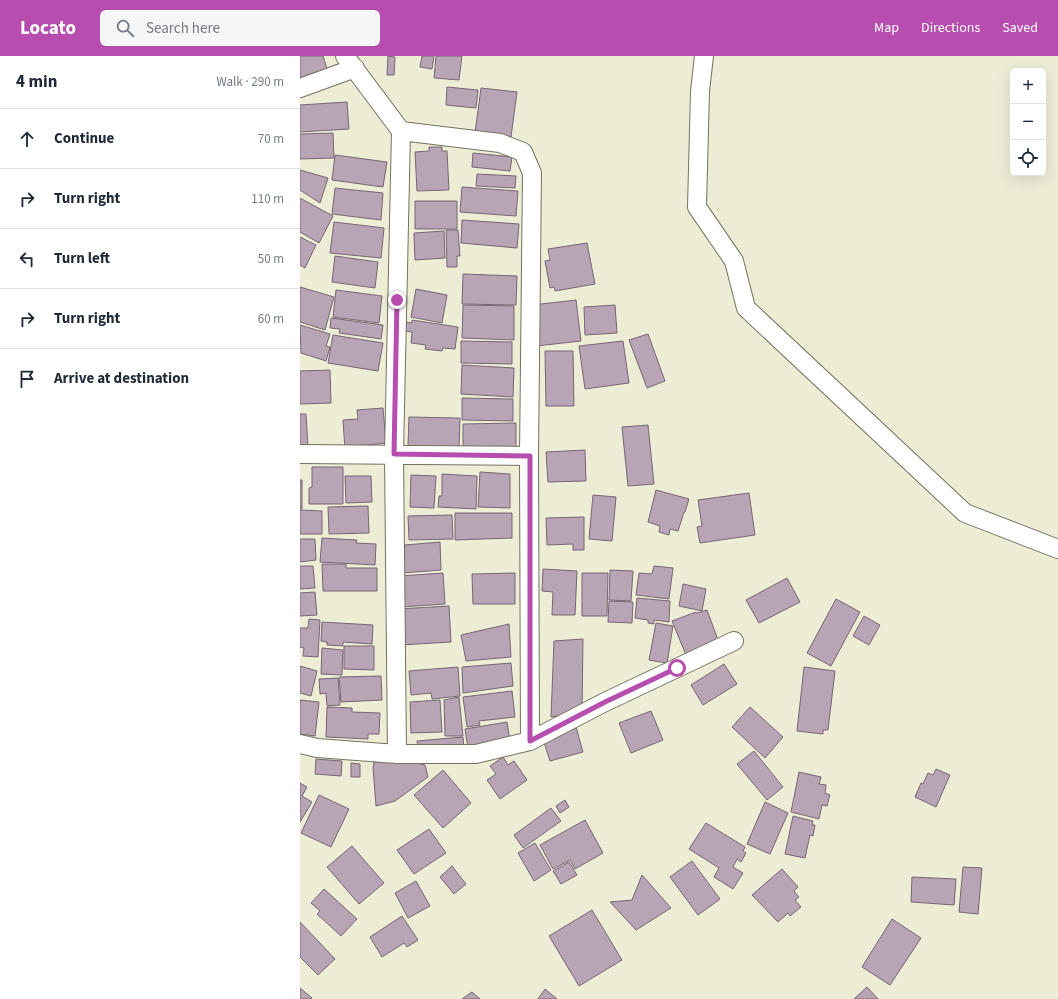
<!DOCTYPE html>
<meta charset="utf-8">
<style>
body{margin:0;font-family:"Source Sans 3",sans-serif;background:#f6f6f7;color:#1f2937}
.controls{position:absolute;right:12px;top:12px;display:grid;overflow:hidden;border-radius:6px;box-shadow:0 4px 16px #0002}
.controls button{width:36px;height:36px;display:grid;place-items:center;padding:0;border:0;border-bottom:1px solid #e0e1e3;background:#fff;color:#1f2937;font:20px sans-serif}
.stop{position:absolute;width:12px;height:12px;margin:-9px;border:3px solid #b64daf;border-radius:50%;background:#fff}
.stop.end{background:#b64daf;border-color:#fff;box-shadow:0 1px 4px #0008}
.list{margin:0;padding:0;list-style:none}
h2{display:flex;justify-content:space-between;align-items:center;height:52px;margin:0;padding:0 16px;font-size:17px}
h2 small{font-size:13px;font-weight:400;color:#747a83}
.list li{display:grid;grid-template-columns:26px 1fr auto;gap:12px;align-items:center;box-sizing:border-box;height:60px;padding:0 16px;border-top:1px solid #e0e1e3}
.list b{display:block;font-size:15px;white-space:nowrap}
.list em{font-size:13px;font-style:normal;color:#747a83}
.icon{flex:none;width:22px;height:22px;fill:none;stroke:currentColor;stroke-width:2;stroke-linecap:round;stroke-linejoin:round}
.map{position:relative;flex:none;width:758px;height:943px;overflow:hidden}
header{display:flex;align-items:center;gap:24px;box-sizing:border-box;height:56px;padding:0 20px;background:#b64daf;color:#fff}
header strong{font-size:19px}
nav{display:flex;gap:22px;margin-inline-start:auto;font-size:14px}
.search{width:280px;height:36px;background:#f6f6f7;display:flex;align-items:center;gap:10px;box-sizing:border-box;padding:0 14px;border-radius:6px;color:#747a83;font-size:15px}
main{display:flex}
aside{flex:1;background:#fff}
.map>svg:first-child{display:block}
.building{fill:#b7a4b4;stroke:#766574}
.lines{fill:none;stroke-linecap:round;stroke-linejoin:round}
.minor-casing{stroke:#74735f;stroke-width:20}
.minor{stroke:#fff;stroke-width:18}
.route{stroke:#b64daf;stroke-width:5}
</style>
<header>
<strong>Locato</strong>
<div class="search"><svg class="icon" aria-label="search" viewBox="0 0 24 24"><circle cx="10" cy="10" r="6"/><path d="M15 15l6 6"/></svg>Search here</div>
<nav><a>Map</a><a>Directions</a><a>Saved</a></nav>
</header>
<main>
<aside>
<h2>4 min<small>Walk · 290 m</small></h2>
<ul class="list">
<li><svg class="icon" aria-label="ahead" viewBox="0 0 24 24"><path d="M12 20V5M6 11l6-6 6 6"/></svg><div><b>Continue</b></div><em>70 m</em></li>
<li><svg class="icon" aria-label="right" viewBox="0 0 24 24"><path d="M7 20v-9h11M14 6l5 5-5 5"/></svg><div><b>Turn right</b></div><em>110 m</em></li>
<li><svg class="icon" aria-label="left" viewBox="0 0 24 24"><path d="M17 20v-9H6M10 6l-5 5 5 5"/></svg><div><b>Turn left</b></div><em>50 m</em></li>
<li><svg class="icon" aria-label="right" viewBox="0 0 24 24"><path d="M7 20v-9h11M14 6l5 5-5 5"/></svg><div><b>Turn right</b></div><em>60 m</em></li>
<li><svg class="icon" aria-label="arrive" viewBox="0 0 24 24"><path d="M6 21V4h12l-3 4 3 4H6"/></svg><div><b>Arrive at destination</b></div></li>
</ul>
</aside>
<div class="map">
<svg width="758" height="943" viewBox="0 0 758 943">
<rect width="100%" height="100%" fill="#ededd6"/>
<path class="building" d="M0,0H23L28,16L0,26Z
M88,0L95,1L94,19H87Z
M122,0H134L132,13L120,11Z
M136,0H162L159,24L134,22Z
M147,31L178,34L176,52L146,49Z
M181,32L217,36L211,81L175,77Z
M47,46L49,73L0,76V49Z
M33,77L34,102L0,103V78Z
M129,91H142V95H147L149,134L117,135L115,96L129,95Z
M173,97L212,101L210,115L172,111Z
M35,99L87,106L83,131L32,124Z
M0,114L28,122L20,147L0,134Z
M177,118L216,120L215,132L176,130Z
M162,131L218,135L216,160L160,156Z
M35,132L83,137L81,164L32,158Z
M0,142L33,160L19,187L0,176Z
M115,145H157V173H115Z
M162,164L219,168L217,192L161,187Z
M34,166L84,172L81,202L30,197Z
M146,174H158L160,200H157V211H147Z
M144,175L145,202L115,204L114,177Z
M0,181L16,189L5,212L0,209Z
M287,187L295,228L255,235L254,231L250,232L245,205L250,204L248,193Z
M35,200L78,206L75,232L32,226Z
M163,218L217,220L216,249L162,248Z
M0,231L34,241L25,274L0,266Z
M116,233L147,239L142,267L111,261Z
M36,234L82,240L79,267L33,261Z
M276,244L281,285L236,290L232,249Z
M163,249L214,250V284L162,282Z
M315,249L317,277L285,279L284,251Z
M31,262L83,269L81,283L39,277L40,273L30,272Z
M112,264L158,271L155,293L143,292L142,295L125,293L126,289L111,287L112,276L105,275L106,266L112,267Z
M0,269L30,278L26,290L30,291L26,305L1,297Z
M348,278L365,325L347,332L329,284Z
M33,279L83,287L78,315L28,307Z
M161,285L212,286V308L161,307Z
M323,285L329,327L285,333L279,290Z
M245,295H273L274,350H246Z
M162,309L214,312L213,341L161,338Z
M30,314L31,347L0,348V315Z
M162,342L213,343V365L162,364Z
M83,352L86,387L58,390L45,394L43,364L58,363L57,354Z
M0,358H6L8,391L0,392Z
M109,361L160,362L159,391L108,390Z
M216,367V394L163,393V368Z
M348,369L354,428L328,430L322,371Z
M285,394L286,425L248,426L246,396Z
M12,411H43V448H9V432L12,431Z
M180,416L210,418V452L178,451Z
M142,418L177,420L176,453L138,451L139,440H142Z
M111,419L136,420L134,452L110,451Z
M45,420H71L72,446L46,447Z
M0,424H2V453H0Z
M356,434L389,443L385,456H384L378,475L370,473L369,479L359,476L360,470L348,466Z
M449,437L455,479L400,487L397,471L402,470L398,444Z
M293,439L316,441L312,485L289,483Z
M68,450L69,477L29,478L28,451Z
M0,454L22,455V478H0Z
M155,457H212V482L155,484Z
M152,459L153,483L109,484L108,460Z
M284,461V494H273V488L247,489L246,462Z
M22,482L57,484L56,487L76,488L75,509L20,506Z
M0,483H15L16,504L0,506Z
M140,486L141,514L102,517L100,492H105V489Z
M22,508H46V512H77V535H23Z
M0,510H13L15,532L0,533Z
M354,510L373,512L369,543L336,539L339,517L352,518Z
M243,513L277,515L275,559H252L253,536L242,535Z
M310,514L333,515L331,545L309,544Z
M143,517L145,548L101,551L99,520Z
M215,517V548H173L172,518Z
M282,517H308L307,560H282Z
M487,522L500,546L459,567L446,544Z
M383,528L406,533L402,555L379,550Z
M15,536L17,559L0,560V537Z
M337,542L370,545L369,566L354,564V568L348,567V564L335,562Z
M536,543L560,556L531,610L507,597Z
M309,545L333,546L332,567L308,566Z
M149,550L151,586L100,589L98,553Z
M407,554L419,587L386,599L372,565L396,556L397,557Z
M564,560L580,569L569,589L553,580Z
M9,563L20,564L18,601L3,600L4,592L0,591V572H8Z
M22,566L73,569L72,588L43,586V590L27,589V586L21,585Z
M356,567L373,570L367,607L349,604Z
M209,568L211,601L166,605L161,579Z
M283,583L282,656L251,661L254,585Z
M44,590H74V614L44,613Z
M22,592L43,594L42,619L21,618Z
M211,607L213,630L163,637L162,611Z
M424,608L437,628L403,649L391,629Z
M0,610L17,615L11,640L0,637Z
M158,611L160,640L132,643L131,637L111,639L109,615Z
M504,611L535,615L528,674H523V678L497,675Z
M81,620L82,644L41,646L39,621Z
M38,622L40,649L27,650L26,637L20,638L19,623Z
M212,635L215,661L179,665L180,669L167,671L163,641Z
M159,641L163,680H145L144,644Z
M0,644L19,646L15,680L0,678Z
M140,644L142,676L111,677L110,646Z
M27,651L52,652V656L80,657L79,678H68V683L26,681Z
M450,651L483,681L465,702L432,671Z
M351,655L363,684L331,697L319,667Z
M207,666L210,685L168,692L165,673Z
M276,671L283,696L250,705L242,680Z
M163,681L164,693L119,697L117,685Z
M454,695L483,731L467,744L437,708Z
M203,701L208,709L214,705L227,724L200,743L187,724L196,718L190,710Z
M16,703L42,705L41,720L15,718Z
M106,704L125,709L128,721L95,745L76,750L73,712L74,706Z
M51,707L60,708V721H51Z
M636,713L650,719L636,751L615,741L621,727L623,728L628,717L633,719Z
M143,714L171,747L143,772L114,739Z
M499,716L521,721L519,728L526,729L525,737L530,739L527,750L522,749L519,763L491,756Z
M0,727L7,731L2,740L12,746L0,766Z
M19,739L49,753L31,791L1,777Z
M265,744L269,751L260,757L256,750Z
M465,746L488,757L470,798L447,788Z
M251,752L261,765L223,792L214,779Z
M493,760L513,765L512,769H515L513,780L510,779L505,802L485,798Z
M285,764L303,797L275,813L270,804L253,813L240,789Z
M406,767L445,791L443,795L446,797L441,806L437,803L433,811L443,817L433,833L414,821L419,812L389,793Z
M129,773L146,797L114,818L97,794Z
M235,787L251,814L234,825L218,797Z
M52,790L84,827L59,848L27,811Z
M392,805L420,843L398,859L370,821Z
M269,806L277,819L261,828L253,815Z
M152,810L166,828L154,838L140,821Z
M663,811L682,812L678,858L659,856Z
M482,813L498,831L494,835L499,841L495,844L501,851L490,860L488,857L478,866L452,839Z
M342,819L371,852L336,874L310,846L332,844Z
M612,821L656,823L654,849L611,846Z
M116,825L130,850L108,862L95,837Z
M24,833L57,863L41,880L17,858L20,855L11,847Z
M292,854L322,904L279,930L249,880Z
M102,860L118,884L107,891L104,887L82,901L70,881Z
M592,863L621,882L590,929L562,911Z
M0,866L35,903L18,919L0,901Z
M567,931L578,943H554Z
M0,932L12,942L11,943H0Z
M245,933L257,943H238Z
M172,936L180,943H162Z"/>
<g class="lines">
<g class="minor-casing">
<path id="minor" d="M45,0L101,75L94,398L97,698
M404,0L400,35L397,151L434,205L446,252L665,457L758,493
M0,32L55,12
M101,75L200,87L223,96L232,117L229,400L230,685
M0,398L229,400
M0,688L17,692L97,698H176L230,685L305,646L434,585"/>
</g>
<use href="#minor" class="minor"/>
</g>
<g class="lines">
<path class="route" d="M97,244L94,398L230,400V685L305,646L377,612"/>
</g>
</svg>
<div class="controls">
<button>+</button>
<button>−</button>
<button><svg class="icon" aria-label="locate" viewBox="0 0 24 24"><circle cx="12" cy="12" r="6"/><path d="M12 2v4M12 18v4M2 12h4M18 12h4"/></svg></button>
</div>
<div class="stop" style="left:377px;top:612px"></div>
<div class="stop end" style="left:97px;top:244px"></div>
</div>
</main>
